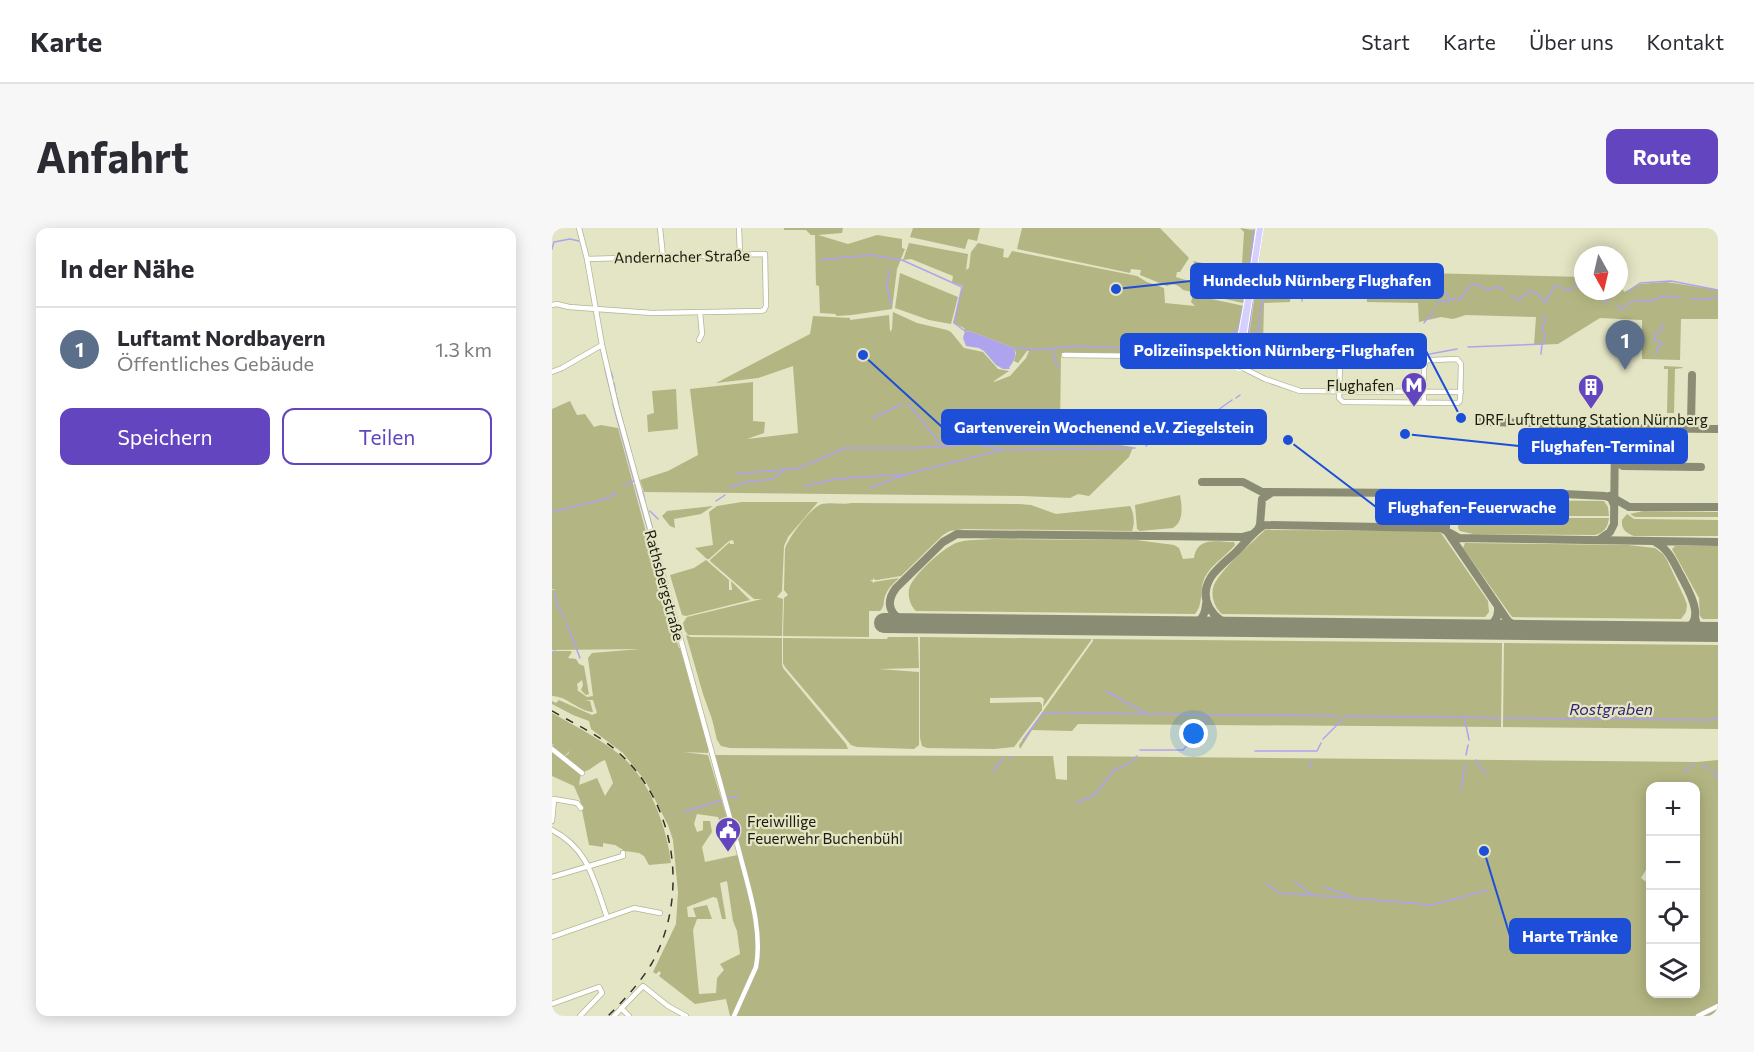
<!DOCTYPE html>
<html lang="de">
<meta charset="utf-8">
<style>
body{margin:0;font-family:Commissioner,sans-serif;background:#f7f7f7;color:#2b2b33}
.controls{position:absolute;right:18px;bottom:18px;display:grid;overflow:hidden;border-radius:12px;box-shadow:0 3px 15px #0003}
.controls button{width:54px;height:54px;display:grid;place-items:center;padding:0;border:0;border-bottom:2px solid #e1e1e2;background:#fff;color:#2b2b33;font:30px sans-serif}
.compass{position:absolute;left:1022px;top:18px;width:54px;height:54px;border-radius:50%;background:#fff;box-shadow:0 3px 15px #0003;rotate:172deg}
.you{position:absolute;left:642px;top:506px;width:21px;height:21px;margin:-15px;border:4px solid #fff;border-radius:50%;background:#1a73e8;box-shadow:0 0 0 9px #1a73e833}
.badge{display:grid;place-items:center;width:39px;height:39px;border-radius:50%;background:#6346bf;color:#fff;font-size:20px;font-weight:700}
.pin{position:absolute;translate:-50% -50px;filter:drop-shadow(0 2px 3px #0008)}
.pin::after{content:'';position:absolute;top:32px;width:21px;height:18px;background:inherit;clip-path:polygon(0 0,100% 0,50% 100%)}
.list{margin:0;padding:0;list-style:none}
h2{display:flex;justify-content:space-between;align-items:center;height:78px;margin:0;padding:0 24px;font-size:26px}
h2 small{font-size:20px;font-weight:400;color:#7c7c81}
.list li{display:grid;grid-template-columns:39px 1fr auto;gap:18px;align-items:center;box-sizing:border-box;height:84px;padding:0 24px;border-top:2px solid #e1e1e2}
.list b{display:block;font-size:22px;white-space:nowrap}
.list p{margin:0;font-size:20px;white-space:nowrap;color:#7c7c81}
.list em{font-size:20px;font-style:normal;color:#7c7c81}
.actions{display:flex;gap:12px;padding:18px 24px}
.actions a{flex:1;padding:14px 0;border:2px solid #6346bf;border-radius:12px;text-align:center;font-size:21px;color:#6346bf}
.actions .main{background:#6346bf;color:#fff}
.icon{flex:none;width:33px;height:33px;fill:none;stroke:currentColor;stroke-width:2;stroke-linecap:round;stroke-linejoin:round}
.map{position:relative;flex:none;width:1166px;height:788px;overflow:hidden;border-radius:12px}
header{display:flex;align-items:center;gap:36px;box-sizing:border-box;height:84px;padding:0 30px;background:#fff;border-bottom:2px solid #e1e1e2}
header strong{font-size:28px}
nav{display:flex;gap:33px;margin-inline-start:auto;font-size:21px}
.intro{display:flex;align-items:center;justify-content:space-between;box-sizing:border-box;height:144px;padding:0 36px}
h1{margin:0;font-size:42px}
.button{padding:15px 27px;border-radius:12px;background:#6346bf;color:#fff;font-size:21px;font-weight:700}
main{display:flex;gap:36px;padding:0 36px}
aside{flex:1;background:#fff;border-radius:12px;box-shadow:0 3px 15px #0003}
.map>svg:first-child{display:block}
.green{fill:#b3b582;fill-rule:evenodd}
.water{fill:#aea4ee}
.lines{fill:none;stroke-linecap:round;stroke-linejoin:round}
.stream{stroke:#aea4ee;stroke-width:1.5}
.taxiway{stroke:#8a8c74;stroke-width:8}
.runway{stroke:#8a8c74;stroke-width:20}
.minor-casing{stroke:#b4b596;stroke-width:6}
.major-casing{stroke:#fff;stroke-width:8}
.minor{stroke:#fff;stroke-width:4.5}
.major{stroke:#d6d0fd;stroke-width:6}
.rail{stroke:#313224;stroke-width:1.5;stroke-dasharray:8 8;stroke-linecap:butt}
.labels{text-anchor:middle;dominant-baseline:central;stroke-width:4.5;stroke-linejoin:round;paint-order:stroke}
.street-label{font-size:15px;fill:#19190e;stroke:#e3e5c4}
.poi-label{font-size:15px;fill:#19190e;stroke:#e3e5c4;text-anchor:end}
.water-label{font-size:16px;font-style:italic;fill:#392276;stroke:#e3e5c4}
.leader{fill:none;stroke:#1d4ed8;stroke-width:2}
.callout-dot{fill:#1d4ed8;stroke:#e3e5c4;stroke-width:2}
.callout{fill:#1d4ed8;stroke:#1d4ed8;stroke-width:2}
.callout-label{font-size:16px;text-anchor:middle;font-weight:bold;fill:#fff}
</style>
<header>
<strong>Karte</strong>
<nav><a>Start</a><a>Karte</a><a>Über uns</a><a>Kontakt</a></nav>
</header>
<div class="intro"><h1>Anfahrt</h1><a class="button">Route</a></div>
<main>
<aside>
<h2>In der Nähe<small></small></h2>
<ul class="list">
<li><span class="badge" style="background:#5c6f8a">1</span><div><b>Luftamt Nordbayern</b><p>Öffentliches Gebäude</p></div><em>1.3 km</em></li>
</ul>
<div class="actions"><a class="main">Speichern</a><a>Teilen</a></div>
</aside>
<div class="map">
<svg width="1166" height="788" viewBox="0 0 1166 788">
<rect width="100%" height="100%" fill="#e3e5c4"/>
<path class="green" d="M232,0H291L290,5L266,7L296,16L325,7L350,11V20L353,21L345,41L340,81L300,87L285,88L283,86L268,85L267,58L264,57L263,7H259L254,2H232Z
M361,0H428L425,13L416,11L413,21L358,9Z
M470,0H608L637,30L628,44H625L624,49L643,55L646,41L641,33L661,37L697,38L691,75L631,62C627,57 621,55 615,58L588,47L589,42L579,41L578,45L465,21Z
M688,0L701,2L703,1L698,37L690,36L692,4Z
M357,15L416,26L414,42L417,40L419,24L426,15L452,21L451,29L456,30L460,23L585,48L595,54L612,60L613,75L643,78L639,74L641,67L692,78L688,101L678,119L677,121L672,119L673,126L509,125L508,199L537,212L581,219L577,229L537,268L526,266L518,270L471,268L92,264L88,252L116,243L146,227L138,161L201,154V193L213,194L212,205L195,211L246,205L241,138L206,150L164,155L258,106L261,88L298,90V92L337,87L338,104L340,101L341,84L365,95L395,102L399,104L412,120L431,124L446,141L457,143L442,153V154L458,148L474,130L477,123H475L466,135L462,133L464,125L462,120L420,104L413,103L412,100L401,95L411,58L400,54L401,48L359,31L351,32Z
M707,38L872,45L1031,49V63H1067V52L1072,64L1088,56L1114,54L1166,62V91H1129L1128,132L1090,131V92L1048,90L1006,116L982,117L984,89L914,87L901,91L889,89L867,94L866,75L815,74L814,59L740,57L738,74L712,75L711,118H705L699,114L697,108Z
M348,45L406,69L399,96L377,92L343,80Z
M1112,138L1130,139L1131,140L1123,141L1122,185H1115L1116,141H1112Z
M124,161L126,201L96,204L95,187L102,185L100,163Z
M18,173L25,187L33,186L42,199L49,197L66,200L118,393L127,420H128L156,519V525L131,524L156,527L180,607L173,608L166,589L145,586L142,596L145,604L151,602V593H158L160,604L150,619L153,634L190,626L162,527L501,528L504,551L515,552V528L1145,534L1166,532V788H178L174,771L143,776L107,748L109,745L107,743L104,746L101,744L124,696L126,664L121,612L116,597L94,554L71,525L39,501L37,493L21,487L0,476V473L4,475L7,472L40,487L45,485L41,472H33L38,473L41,484C26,483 15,468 0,468V423H18L20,424L16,430L24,431L27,436L32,438L37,466L34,467L29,462L31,457L30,452L25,456L26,461L25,462L35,469L41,468L36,430L40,425L88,421L0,422V362H4L0,361V181ZM1098,558H1144V766H1098V657L1089,650L1098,635ZM175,653L181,693L185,703L188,726L168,736L172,742L165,750L164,765L147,766L141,702L145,691H160L155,677L141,680L144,689H136L135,679L161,669L165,670L170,691H174L168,655Z
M628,267C630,278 632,294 621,300L588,303L585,301L583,277Z
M934,272L1052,273L1056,279L1057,288H979L969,287L937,276L934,275Z
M190,274H266L236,309L232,318L230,363L225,369L231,371L230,408L136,407L133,403L131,395L135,389L210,371H202L158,333V332L178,314V316H182L181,312L177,313L157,331H155L143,320L161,317L157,284L165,278Z
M300,275L467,276L479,277L504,286L578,278C582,284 583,296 580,303L412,301L398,303L391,307L349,348L325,352H323L321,350V352H318L321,354L322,356V354L347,350C341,356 336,360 333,368C331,374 333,378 328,383H317V409L231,408L232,370L236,367L232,362L233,321C236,310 260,278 270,276C280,274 290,277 300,275Z
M932,277L969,288L978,290H1057C1056,299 1052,305 1043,307L921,306L908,303L906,300L907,294L932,295Z
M161,278L149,286L122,291L123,300L118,298L110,288L115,283Z
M1091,283L1166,284V289H1083L1078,286Z
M1075,286L1082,291L1166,292V308H1082C1074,305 1069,301 1070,292Z
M713,302L886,303L889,305L936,373L937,384L933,389L670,386C663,380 659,370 661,360C665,344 701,314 713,302Z
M442,311L584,312L622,317L627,320L631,331L642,330C645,308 666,314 682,314L683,317C674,328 660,336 653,349C647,361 652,376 643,386L364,383C358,377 356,369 357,361C360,348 391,320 404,315C415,311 430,312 442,311Z
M913,315L1076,317L1103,320L1111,326L1115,332L1133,371L1135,377L1134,384L1129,391L960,389L911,320Z
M1123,318H1166V391H1151L1148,388L1147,370L1120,321Z
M154,332L177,352V362H180L179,353L198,372L134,388L130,387L118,347L142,340Z
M134,407L139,409L230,410V436L231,440L294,516L296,521L178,520L169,518L165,512L160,491L151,466Z
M336,409H366L367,440L327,441L367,444V517L362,521L305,519L299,517L233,439L231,435V410L328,411H335Z
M368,409L540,411L491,479L492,471L489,469L438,470V475L488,474L490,477V482L462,519L442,521L375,520L370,518L368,510Z
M541,411L950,415L949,499L526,496L520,503L480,502L468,521L467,517L541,413Z
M952,415L1166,417V501L951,499Z
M0,485C23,498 47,510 68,527C97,550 115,599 119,635L97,637L92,628L87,625L73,623L63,617L51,615V619L37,617L28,572L22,558L0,548V521L29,545L27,557L45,550L53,568L61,555L53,532C44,535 39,543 30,544L12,529L17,525L19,516L17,524L11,529L0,519L2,516L0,517Z"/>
<path class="water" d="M413,103L420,104L462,120C465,128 462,133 457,140L458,141H451L444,137L432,123L427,120L414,118L411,110Z"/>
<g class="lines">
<path class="stream" d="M0,21L2,14L18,11L27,13
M269,32L318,27L349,32
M350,32L410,59L402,95L413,103
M706,35L711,0
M698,36L702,4L701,2
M337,42L335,58L339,77
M769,49L772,47L787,48
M788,49L810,50
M703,59L706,39
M733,60L747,64L753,61L754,68L750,71V73
M1041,63L1048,71L1056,74
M1075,64L1088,55L1119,53L1166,62
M714,67L716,52L730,46L741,47
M701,68L702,63
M960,68L967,72L977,63C987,64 987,69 994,75L1002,58C1008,57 1014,64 1018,62C1021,61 1022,58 1024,57L1031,58
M1138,71H1155L1166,69
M692,74L698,39
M885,77L889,73L896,74L898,70
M1065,78L1071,81C1081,71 1084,71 1097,74L1112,68L1129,70
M872,95C875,89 879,89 882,84
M685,103L687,99L691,78
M703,103H705L708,99C707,90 708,75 714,68C723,66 737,63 735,51L739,50L741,47L759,46L774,51L801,53L820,50L828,51L844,64L849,65L880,59L888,60L892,63L897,70L904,72L909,71L917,59L921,56L930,58L934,62L946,59L952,62
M696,108L701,71
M696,109V114
M582,110L593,113
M673,119L681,104L684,103
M916,119L992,116L993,106L990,100L993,91L992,86
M462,120H471L476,121
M478,121L481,122L528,118L629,123L654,121L667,124L669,122L671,123L672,122
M501,121L503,133L507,140
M878,126L905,121
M989,126L990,116
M1106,126L1105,121L1110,115L1102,111L1104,105L1110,102V96
M53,141L61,173
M59,144L61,150
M62,155L64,167
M65,170L66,175
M684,170L688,167
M356,175L389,217
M61,176L82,253L73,257
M67,180L79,224
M656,189L680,172
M321,190L350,176
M642,196L652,192
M594,218L600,213
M184,246L247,240L293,220H364L425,216L450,222
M83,257L104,330
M252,258L284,251L351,246
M177,260L193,254L221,251L232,242
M318,260L355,246L450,222L583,220
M91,264L93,273
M164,273L173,267
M95,281L103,309
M98,283L106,291
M0,284L50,272L65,265
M3,366L5,376L13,391
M15,396L28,430
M0,424L3,423
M554,463L593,485
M513,485L787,488
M914,489L913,492L917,512
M952,490L1158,492L1166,490
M641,509L655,491
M771,511L794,488L948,490
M471,512L491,485H509
M588,522H631L638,514
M703,523H765L769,515
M914,527L916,517
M457,531L460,529
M924,532L927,538L935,546
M1151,536L1156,541
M757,540L760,533
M1161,543L1166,550
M440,544L451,531
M1131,544L1143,536
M909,562L913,536
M176,570L187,568
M524,575L543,567L562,542L575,537L585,528
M132,584L170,572
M743,653L758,666
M714,655L727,665L802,670L880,677L936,662
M771,659L798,668"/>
<path class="taxiway" d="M929,194L987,195L1000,201H1056L1060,202L1063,208
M1134,201L1139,196L1140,147
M1063,229L1064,234L1071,238L1149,239
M650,254H691L710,264L1012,266L1053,268L1059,270L1062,277
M905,266L899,269L894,279V302L956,393L969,402
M1058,268L1077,279H1165
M706,301L708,297L710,271L719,265
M1048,311L1058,304L1062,296L1063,208L1064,204L1070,200L1166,201
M1103,314C1117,321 1122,335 1129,348C1138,365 1158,398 1125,403
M1143,389C1144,398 1148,402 1156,404
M365,396C344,394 329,380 344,360L391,314L405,306L690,309L701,306
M632,398C646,396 653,391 654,376
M683,399C661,392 645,372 659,349C666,339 677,331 685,323C694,314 702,303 712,297L889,300L907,310L1166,314
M932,401C941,397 947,391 946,380"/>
<path class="runway" d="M332,395L1166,404"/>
<g class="minor-casing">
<path id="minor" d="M27,0L35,31L50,117L64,177L187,623C196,659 211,701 204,739L182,788
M108,0L111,29
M187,0L188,27
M0,77L5,76L17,79L100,85L209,83L212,82L214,78L213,26L35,31
M147,112L150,106L148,84
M697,124L703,125L717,124L784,125
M791,125L871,126L874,128V131
M512,127L679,129
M698,132L711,129L784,130
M788,133L787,170L791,174L906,175L908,173L909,136L905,131L855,133L799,131L792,129
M689,139L713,151L748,163L909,164
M0,144L10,140L50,117
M872,175V141L874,131
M0,521L30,545
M0,571H2L0,593
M2,571L25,575L29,580
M0,602C37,621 42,653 55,689
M0,649L71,628V625
M0,709L82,680L108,685
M0,776L47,759L50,765L28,788
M69,780L77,788
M62,788L91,758L116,778L134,788
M1146,788L1166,778"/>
</g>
<g class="major-casing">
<path id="major" d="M700,50L690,105L679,127L680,135L687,139L695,137L698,132C698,123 691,119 691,109L708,0"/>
</g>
<use href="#minor" class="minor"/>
<use href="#major" class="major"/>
<path class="rail" d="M0,483C23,496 47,507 66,524C125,576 137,668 100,735C88,755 72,772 56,788"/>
</g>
<defs>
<g id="metro-pin" transform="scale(1.35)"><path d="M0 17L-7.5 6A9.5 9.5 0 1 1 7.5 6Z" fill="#6346bf" stroke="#e3e5c4"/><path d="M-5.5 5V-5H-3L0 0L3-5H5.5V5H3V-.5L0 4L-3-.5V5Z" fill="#fff"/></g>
<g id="building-pin" transform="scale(1.35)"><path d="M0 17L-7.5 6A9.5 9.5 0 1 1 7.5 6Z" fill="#6346bf" stroke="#e3e5c4"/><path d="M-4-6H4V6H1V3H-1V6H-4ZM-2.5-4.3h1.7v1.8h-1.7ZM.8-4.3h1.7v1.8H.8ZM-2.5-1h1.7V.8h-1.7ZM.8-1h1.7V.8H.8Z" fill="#fff"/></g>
<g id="civic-pin" transform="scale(1.35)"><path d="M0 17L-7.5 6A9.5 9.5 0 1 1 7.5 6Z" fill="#6346bf" stroke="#e3e5c4"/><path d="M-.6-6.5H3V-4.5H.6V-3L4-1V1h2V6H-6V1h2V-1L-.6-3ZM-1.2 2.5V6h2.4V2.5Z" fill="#fff"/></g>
</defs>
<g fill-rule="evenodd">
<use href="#metro-pin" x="862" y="157"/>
<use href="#building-pin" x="1039" y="159"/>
<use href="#civic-pin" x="176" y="602"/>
</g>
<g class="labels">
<g class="street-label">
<text transform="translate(130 28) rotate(-1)">Andernacher Straße</text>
<text transform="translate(113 357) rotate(75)">Rathsbergstraße</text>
</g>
<g class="poi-label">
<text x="842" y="157">Flughafen</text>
<text x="1039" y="191" text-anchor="middle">DRF Luftrettung Station Nürnberg</text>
<text x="195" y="593" text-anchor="start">Freiwillige<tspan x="195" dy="17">Feuerwehr Buchenbühl</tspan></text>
</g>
<g class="water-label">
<text x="1059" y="480">Rostgraben</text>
</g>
</g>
<path class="leader" d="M564 61L639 53M909 190L874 123M311 127L390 199M853 206L967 218M736 212L824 279M932 623L958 708"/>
<g class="callout-dot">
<circle cx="564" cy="61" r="6"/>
<circle cx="909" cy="190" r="6"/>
<circle cx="311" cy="127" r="6"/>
<circle cx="853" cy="206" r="6"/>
<circle cx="736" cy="212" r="6"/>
<circle cx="932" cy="623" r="6"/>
</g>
<g class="callout">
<rect x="639" y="36" width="252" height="34" rx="6"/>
<rect x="569" y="106" width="305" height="34" rx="6"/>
<rect x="390" y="182" width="324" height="34" rx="6"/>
<rect x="967" y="201" width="168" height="34" rx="6"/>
<rect x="824" y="262" width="192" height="34" rx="6"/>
<rect x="958" y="691" width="120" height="34" rx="6"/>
</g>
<g class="callout-label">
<text x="765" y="58">Hundeclub Nürnberg Flughafen</text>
<text x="722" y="128">Polizeiinspektion Nürnberg-Flughafen</text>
<text x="552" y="205">Gartenverein Wochenend e.V. Ziegelstein</text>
<text x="1051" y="224">Flughafen-Terminal</text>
<text x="920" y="285">Flughafen-Feuerwache</text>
<text x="1018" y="714">Harte Tränke</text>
</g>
</svg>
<div class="controls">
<button>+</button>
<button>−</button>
<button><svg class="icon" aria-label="locate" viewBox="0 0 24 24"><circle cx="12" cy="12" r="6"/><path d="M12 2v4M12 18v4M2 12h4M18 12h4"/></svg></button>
<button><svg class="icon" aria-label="layers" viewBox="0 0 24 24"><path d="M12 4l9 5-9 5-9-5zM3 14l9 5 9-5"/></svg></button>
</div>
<svg class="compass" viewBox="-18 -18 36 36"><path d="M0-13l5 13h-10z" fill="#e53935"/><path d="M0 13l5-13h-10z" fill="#7c7c81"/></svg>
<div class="you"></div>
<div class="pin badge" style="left:1073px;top:142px;background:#5c6f8a">1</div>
</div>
</main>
